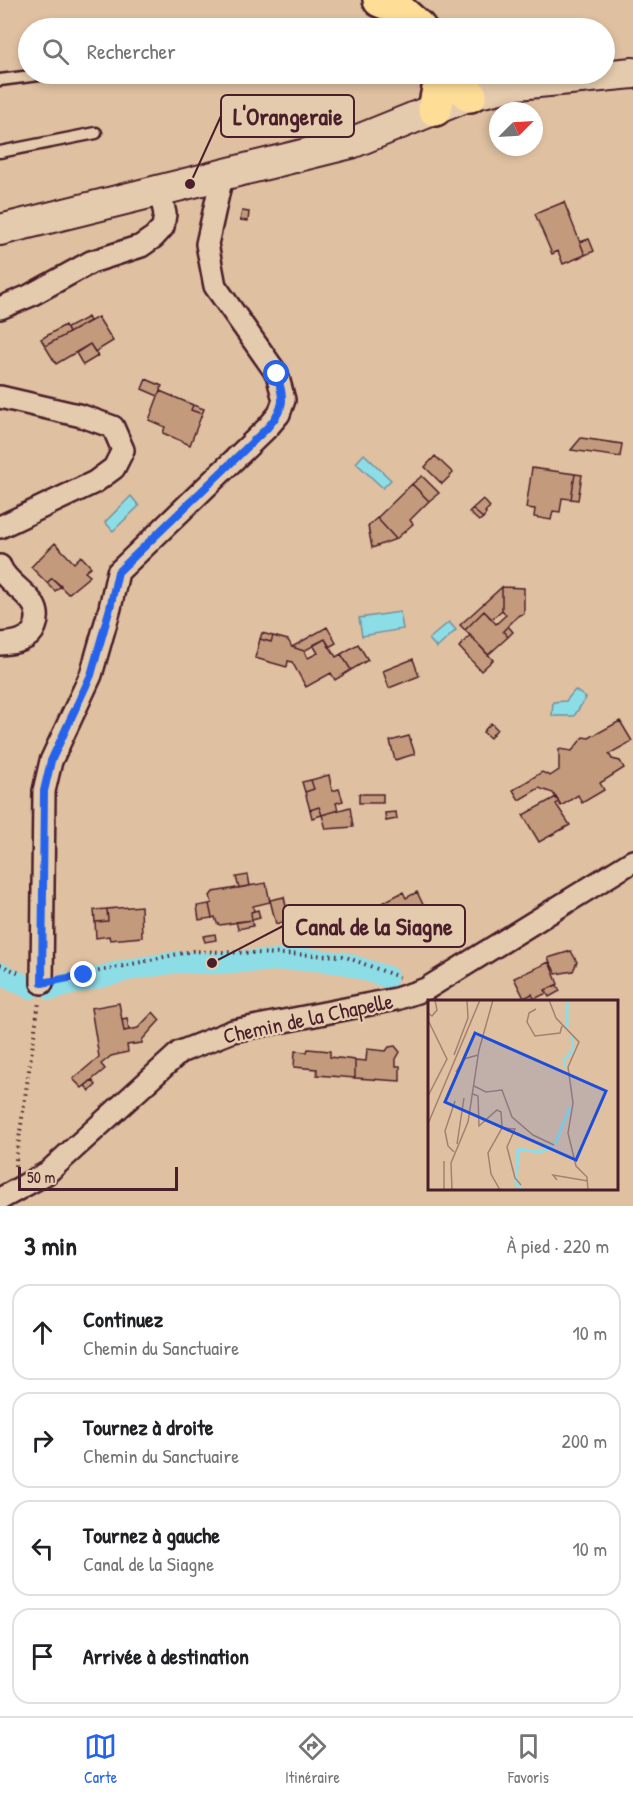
<!DOCTYPE html>
<html lang="fr">
<meta charset="utf-8">
<style>
body{margin:0;font-family:"Patrick Hand",sans-serif;background:#f2f2f2;color:#202124}
.compass{position:absolute;left:489px;top:102px;width:54px;height:54px;border-radius:50%;background:#fff;box-shadow:0 3px 9px #0003;rotate:66deg}
.scale{position:absolute;left:18px;bottom:15px;width:160px;box-sizing:border-box;padding-left:6px;border:3px solid #4a1f2b;border-top:0;font-size:16px;line-height:21px;white-space:nowrap;color:#4a1f2b;-webkit-text-stroke:4px #e5cbad;paint-order:stroke}
.stop{position:absolute;width:18px;height:18px;margin:-14px;border:4px solid #2563eb;border-radius:50%;background:#fff}
.stop.end{background:#2563eb;border-color:#fff;box-shadow:0 2px 6px #0008}
.list{margin:0;padding:0;list-style:none}
h2{display:flex;justify-content:space-between;align-items:center;height:78px;margin:0;padding:0 24px;font-size:26px}
h2 small{font-size:20px;font-weight:400;color:#757577}
.list li{display:grid;grid-template-columns:39px 1fr auto;gap:18px;align-items:center;box-sizing:border-box;height:96px;margin:0 12px 12px;padding:0 12px;border:2px solid #e0e0e0;border-radius:18px}
.list b{display:block;font-size:22px;white-space:nowrap}
.list p{margin:0;font-size:20px;white-space:nowrap;color:#757577}
.list em{font-size:20px;font-style:normal;color:#757577}
.icon{flex:none;width:33px;height:33px;fill:none;stroke:currentColor;stroke-width:2;stroke-linecap:round;stroke-linejoin:round}
.map{position:relative;flex:none;width:633px;height:1206px;overflow:hidden}
.search{position:absolute;background:#fff;box-shadow:0 3px 9px #0003;left:18px;right:18px;top:18px;height:66px;display:flex;align-items:center;gap:15px;box-sizing:border-box;padding:0 21px;border-radius:33px;color:#757577;font-size:22px}
.sheet{height:510px;background:#fff}
nav{display:flex;justify-content:space-around;align-items:center;box-sizing:border-box;height:84px;border-top:2px solid #e0e0e0;background:#fff;font-size:16px;color:#757577}
nav a{display:grid;justify-items:center;gap:3px}
nav .on{color:#2563eb}
.map>svg:first-child{display:block}
.water{fill:#8ddde7;stroke:#72919c;stroke-width:1.5}
.lines{fill:none;stroke-linecap:round;stroke-linejoin:round}
.canal{stroke:#8ddde7;stroke-width:22}
.building{fill:#c49a7b;stroke:#4a1f2b;stroke-width:1.5}
.service-casing{stroke:#4a1f2b;stroke-width:15}
.minor-casing{stroke:#4a1f2b;stroke-width:26}
.secondary-casing{stroke:#4a1f2b;stroke-width:34}
.trunk-casing{stroke:#4a1f2b;stroke-width:38}
.path{stroke:#4a1f2b;stroke-width:4;stroke-dasharray:1.5 4.5;stroke-linecap:butt}
.service{stroke:#e5cbad;stroke-width:10}
.minor{stroke:#e5cbad;stroke-width:21}
.secondary{stroke:#e5cbad;stroke-width:30}
.trunk{stroke:#fedd96;stroke-width:33}
.route{stroke:#2563eb;stroke-width:8}
.labels{text-anchor:middle;dominant-baseline:central;stroke-width:5;stroke-linejoin:round;paint-order:stroke}
.street-label{font-size:22px;fill:#4a1f2b;stroke:#e5cbad}
.inset-river{fill:none;stroke:#8ddde7;stroke-width:3}
.inset-road{fill:none;stroke:#a38072;stroke-width:1.5}
.view{fill:#1d4ed8;fill-opacity:0.15;stroke:#1d4ed8;stroke-width:3}
.inset-edge{fill:none;stroke:#4a1f2b;stroke-width:3}
.leader{fill:none;stroke:#4a1f2b;stroke-width:2}
.callout-dot{fill:#4a1f2b;stroke:#e5cbad;stroke-width:2}
.callout{fill:#e5cbad;stroke:#4a1f2b;stroke-width:2}
.callout-label{font-size:24px;text-anchor:middle;font-weight:bold;fill:#4a1f2b}
</style>
<div class="map">
<svg width="633" height="1206" viewBox="0 0 633 1206">
<rect width="100%" height="100%" fill="#dfc0a1"/>
<filter id="ink" filterUnits="userSpaceOnUse"><feTurbulence type="fractalNoise" baseFrequency=".0167" numOctaves="2"/><feDisplacementMap in="SourceGraphic" scale="12" xChannelSelector="R" yChannelSelector="G"/><feConvolveMatrix kernelMatrix="1 2 1 2 8 2 1 2 1" color-interpolation-filters="sRGB"/></filter>
<g filter="url(#ink)">
<path class="water" d="M364,454L391,480L383,488L356,463Z
M131,496L139,506L113,531L105,522Z
M400,612L403,629L362,636L359,618Z
M449,622L456,630L437,648L429,639Z
M575,690L586,698L574,716H552L553,702L566,701Z"/>
<g class="lines">
<path class="canal" d="M0,973L30,988
M51,989L132,969L177,962L212,963L305,959L344,963L387,977"/>
</g>
<path class="building" d="M564,202L585,255L563,264L558,251L552,254L535,214Z
M242,211L249,212L248,221L240,220Z
M589,239L594,251L585,255L580,242Z
M88,317L90,321L69,333L67,328Z
M98,317L113,341L95,352L90,344L56,364L45,346Z
M65,325L69,333L45,346L41,339Z
M90,344L98,356L83,365L76,353Z
M146,379L162,386L158,396L142,389Z
M160,391L193,405L191,410L202,414L190,445L163,433L165,427L149,420Z
M193,405L204,409L202,414L191,410Z
M581,438L622,444L620,457L571,450Z
M435,456L453,473L442,484L425,467Z
M532,468L575,474L571,499L562,498L560,512L553,511L551,520L534,517L535,509L526,508Z
M575,474L582,475L578,500L571,499Z
M422,476L439,493L429,501L412,484Z
M412,484L429,501L410,520L413,524L396,539L377,518Z
M483,499L490,507L485,512L486,514L483,518L472,509Z
M472,509L483,518L479,521L469,512Z
M377,518L396,539L372,548L368,526Z
M55,543L74,563L81,556L91,567L85,572L90,576L68,594L52,578L47,583L31,567Z
M52,578L61,586L55,591L47,583Z
M502,587L524,588V614L519,615L503,631L508,637L488,655L465,630L484,611L496,624L506,615L502,610Z
M502,587V610L492,619L484,611L465,630L460,625Z
M508,626L513,632L508,637L503,631Z
M327,627L336,643L329,647L325,639L304,651L292,647Z
M262,633L273,636L271,642L260,639Z
M470,635L493,660L481,671L459,647Z
M273,636L288,640L292,647L304,651L308,658L318,653L313,645L325,639L336,657L341,654L351,670L335,680L331,673L306,687L292,662L288,661L287,667L255,658L260,639L271,642Z
M358,644L368,660L351,670L341,654Z
M413,659L419,676L389,688L383,671Z
M620,721L632,741L609,754L612,759L620,761L624,768L600,783L604,790L582,803L578,795L561,806L553,793L539,788L519,800L513,790L542,772L550,776L559,770V749L572,751L583,737L589,738Z
M491,723L497,729L490,738L483,732Z
M409,736L415,754L395,760L390,741Z
M329,775L332,791L339,789L343,801L336,803L338,810L322,815L319,807L310,810L305,792L314,789L311,780Z
M311,780L314,789L305,792L302,782Z
M359,794H383V803H359Z
M556,797L559,802L556,804L570,825L539,842L523,815Z
M319,807L322,815L312,818L310,810Z
M350,807L353,827L326,829L322,815Z
M396,812L397,819L386,821L385,813Z
M248,875L250,886L239,888L236,877Z
M266,883L270,902L253,906L254,911L251,912L252,920L220,925L217,923L215,917L212,918L209,904L212,903L210,896L213,892Z
M403,892L406,898L417,892L428,915L402,929L400,925L382,935L373,918L382,913L378,905Z
M284,897L289,920L276,924L270,900Z
M209,904L212,918L199,920L197,906Z
M141,906L142,937L110,940L109,936L96,938L95,922L108,921L107,909Z
M107,909L108,921L95,922L94,910Z
M258,910L260,918L252,920L251,912Z
M252,920L253,926L238,929L236,922Z
M215,934L216,940L205,942L203,936Z
M571,951L577,962L573,971L556,974L548,958Z
M549,962L558,984L545,990L547,993L534,999L532,994L524,998L514,978Z
M557,985L560,991L549,997L545,990Z
M119,1003L124,1031L138,1028L153,1012L160,1020L142,1040V1043L127,1045L128,1052L111,1056L101,1064L105,1069L82,1088L73,1079L99,1057L91,1008Z
M127,1018L129,1030L124,1031L122,1019Z
M395,1046L400,1052L396,1059V1066H400V1081L355,1078V1060L366,1061L367,1049L386,1051L389,1047Z
M308,1049L330,1051V1057L355,1060V1078L317,1075V1069L294,1067L295,1051L307,1052Z
M92,1080L96,1085L90,1091L85,1086Z"/>
<g class="lines">
<g class="service-casing">
<path id="service" d="M0,80L39,75
M0,152L96,133"/>
</g>
<g class="minor-casing">
<path id="minor" d="M0,308L29,296L91,262L141,246L154,237L163,227L165,214L160,191
M0,397L82,416L113,427L123,450L114,468L95,482L0,527
M0,566C7,588 47,598 35,627C30,641 14,643 0,644
M42,983L44,791L51,761L91,675L110,608L118,572L268,427L279,414L284,400L277,374L215,286L207,244L222,176
M0,1199L47,1173L180,1052L233,1031L396,999L426,989L633,861"/>
</g>
<g class="secondary-casing">
<path id="secondary" d="M0,230L351,143L470,95L517,84L633,73"/>
</g>
<g class="trunk-casing">
<path id="trunk" d="M380,0L393,5L419,28
M450,74L470,95
M435,109L442,74"/>
</g>
<path class="path" d="M0,965L22,974
M63,979L192,951L343,956L399,977
M15,1166L39,1002"/>
<use href="#service" class="service"/>
<use href="#minor" class="minor"/>
<use href="#secondary" class="secondary"/>
<use href="#trunk" class="trunk"/>
</g>
</g>
<g class="lines" filter="url(#ink)">
<path class="route" d="M84,975L42,983L44,791L51,761L91,675L110,608L118,572L268,427C286,406 284,400 277,374"/>
</g>
<g class="labels">
<g class="street-label">
<text transform="translate(308 1018) rotate(-12)">Chemin de la Chapelle</text>
</g>
</g>
<g transform="translate(428 1000)">
<rect width="190" height="190" fill="#dfc0a1"/>
<path class="inset-river" d="M139,0V28M137,67L136,60L145,50L144,35M127,144L142,107M94,190L88,184L90,149L112,152L126,146"/>
<path class="inset-road" d="M121,0L128,18L151,42L140,67L145,103L140,133L148,166L159,177L160,190M108,9L101,13L99,22L107,36L132,33L134,26M0,13L4,16L9,10L7,0M0,20L19,59L0,96M26,55L40,18L39,0M28,72L36,59L50,55M46,86L58,92L74,90L84,117L105,135L126,145M45,94L50,96L51,126L69,110L73,112L74,128L60,153L63,174L72,190M0,124L52,0M74,128L87,129L79,147L87,178L93,185M29,144L36,98M26,152L20,146L17,131L27,101M129,180L125,175L160,181M16,190V161M24,190L23,163L40,122L51,50L65,0"/>
<path class="view" d="M47,33L178,91L148,160L17,102Z"/>
<rect width="190" height="190" class="inset-edge"/>
</g>
<path class="leader" d="M190 184L221 116M212 963L283 926"/>
<g class="callout-dot">
<circle cx="190" cy="184" r="6"/>
<circle cx="212" cy="963" r="6"/>
</g>
<g class="callout">
<rect x="221" y="95" width="133" height="42" rx="6"/>
<rect x="283" y="905" width="182" height="42" rx="6"/>
</g>
<g class="callout-label">
<text x="288" y="125">L'Orangeraie</text>
<text x="374" y="935">Canal de la Siagne</text>
</g>
</svg>
<svg class="compass" viewBox="-18 -18 36 36"><path d="M0-13l5 13h-10z" fill="#e53935"/><path d="M0 13l5-13h-10z" fill="#757577"/></svg>
<div class="scale">50 m</div>
<div class="stop" style="left:277px;top:374px"></div>
<div class="stop end" style="left:84px;top:975px"></div>
<div class="search"><svg class="icon" aria-label="search" viewBox="0 0 24 24"><circle cx="10" cy="10" r="6"/><path d="M15 15l6 6"/></svg>Rechercher</div>
</div>
<section class="sheet">
<h2>3 min<small>À pied · 220 m</small></h2>
<ul class="list">
<li><svg class="icon" aria-label="ahead" viewBox="0 0 24 24"><path d="M12 20V5M6 11l6-6 6 6"/></svg><div><b>Continuez</b><p>Chemin du Sanctuaire</p></div><em>10 m</em></li>
<li><svg class="icon" aria-label="right" viewBox="0 0 24 24"><path d="M7 20v-9h11M14 6l5 5-5 5"/></svg><div><b>Tournez à droite</b><p>Chemin du Sanctuaire</p></div><em>200 m</em></li>
<li><svg class="icon" aria-label="left" viewBox="0 0 24 24"><path d="M17 20v-9H6M10 6l-5 5 5 5"/></svg><div><b>Tournez à gauche</b><p>Canal de la Siagne</p></div><em>10 m</em></li>
<li><svg class="icon" aria-label="arrive" viewBox="0 0 24 24"><path d="M6 21V4h12l-3 4 3 4H6"/></svg><div><b>Arrivée à destination</b></div></li>
</ul>
</section>
<nav>
<a class="on"><svg class="icon" aria-label="map" viewBox="0 0 24 24"><path d="M3 6l6-2 6 2 6-2v14l-6 2-6-2-6 2zM9 4v14M15 6v14"/></svg>Carte</a>
<a><svg class="icon" aria-label="directions" viewBox="0 0 24 24"><path d="M12 3l9 9-9 9-9-9zM9 14v-3h6M13 9l2 2-2 2"/></svg>Itinéraire</a>
<a><svg class="icon" aria-label="saved" viewBox="0 0 24 24"><path d="M7 4h10v16l-5-4-5 4z"/></svg>Favoris</a>
</nav>
